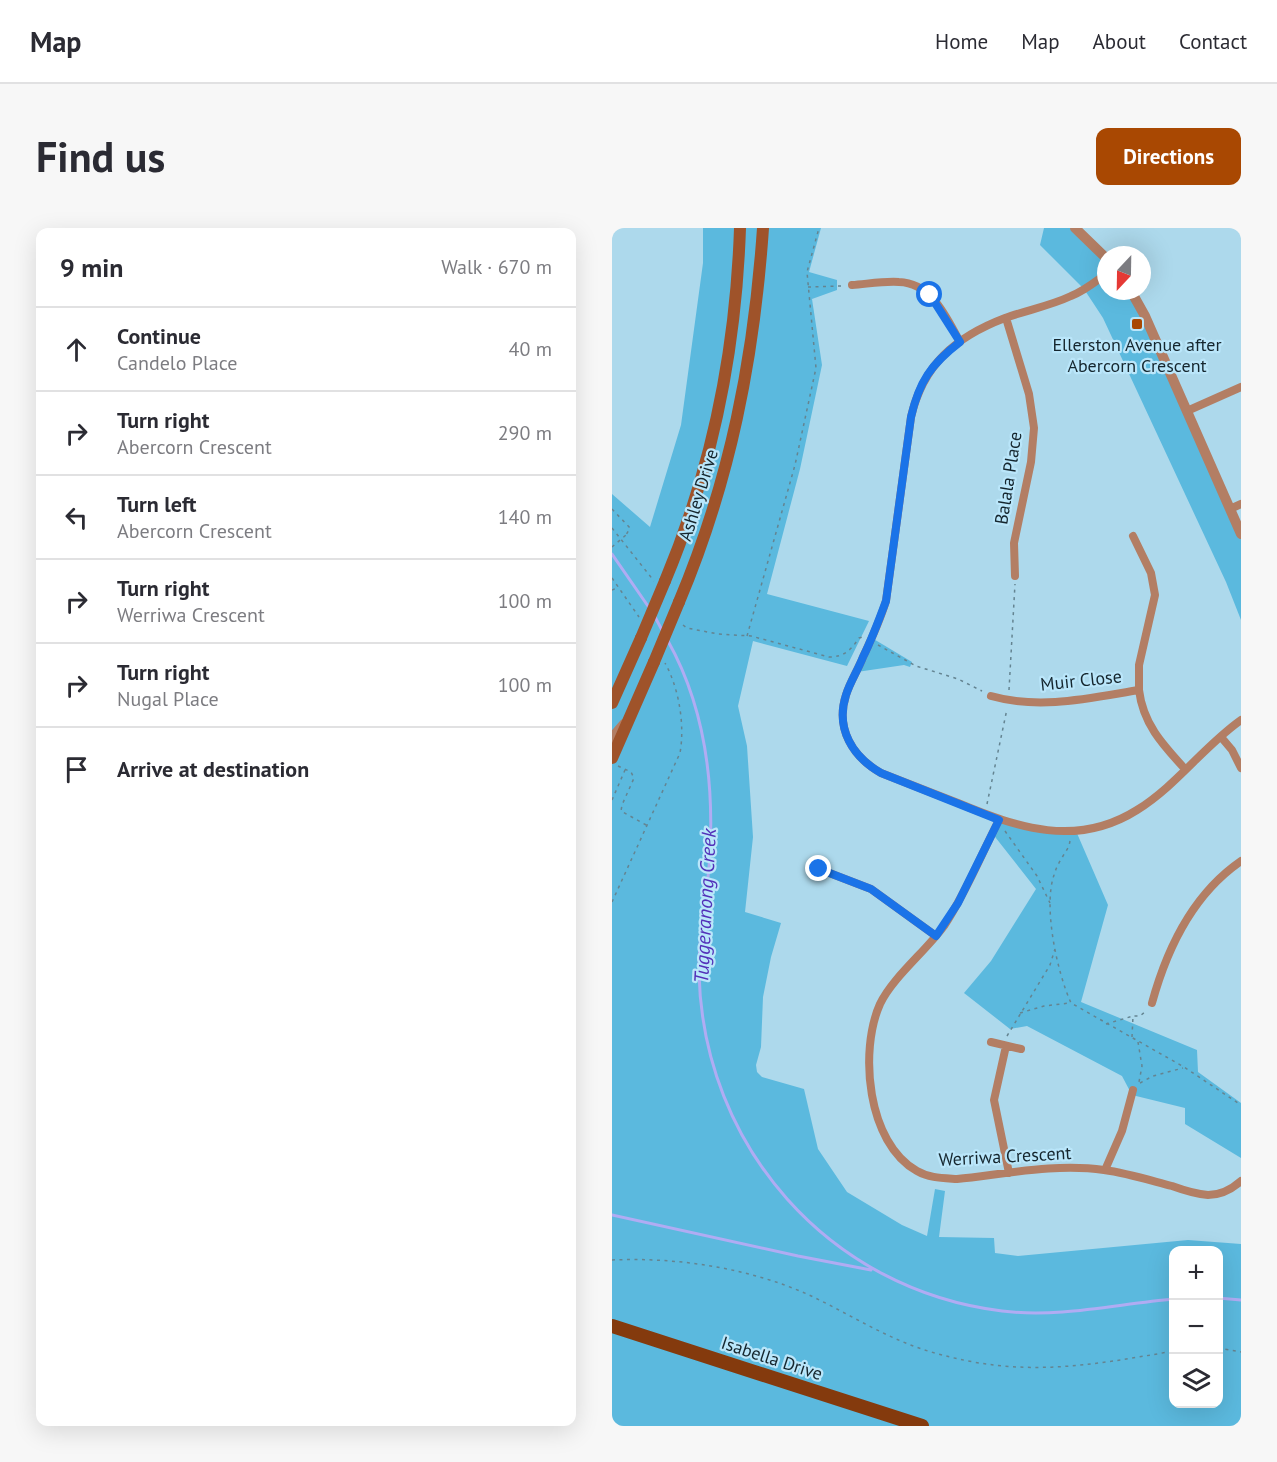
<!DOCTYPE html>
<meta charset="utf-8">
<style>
body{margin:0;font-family:"PT Sans",sans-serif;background:#f7f7f7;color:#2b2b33}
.controls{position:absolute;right:18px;bottom:18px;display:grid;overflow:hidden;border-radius:12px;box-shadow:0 6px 24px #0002}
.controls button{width:54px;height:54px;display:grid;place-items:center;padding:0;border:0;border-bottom:2px solid #e1e1e2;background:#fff;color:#2b2b33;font:30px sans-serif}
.compass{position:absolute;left:485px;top:18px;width:54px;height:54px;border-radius:50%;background:#fff;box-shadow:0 6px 24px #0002;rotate:202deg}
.stop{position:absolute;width:18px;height:18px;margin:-14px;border:4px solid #1a73e8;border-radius:50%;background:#fff}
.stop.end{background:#1a73e8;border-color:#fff;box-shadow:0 2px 6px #0008}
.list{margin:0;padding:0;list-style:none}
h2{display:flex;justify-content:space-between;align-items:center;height:78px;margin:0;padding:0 24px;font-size:26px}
h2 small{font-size:20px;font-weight:400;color:#7c7c81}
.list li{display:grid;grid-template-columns:39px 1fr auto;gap:18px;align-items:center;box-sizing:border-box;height:84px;padding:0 24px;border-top:2px solid #e1e1e2}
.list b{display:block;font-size:22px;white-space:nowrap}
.list p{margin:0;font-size:20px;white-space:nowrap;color:#7c7c81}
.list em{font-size:20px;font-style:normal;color:#7c7c81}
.icon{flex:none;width:33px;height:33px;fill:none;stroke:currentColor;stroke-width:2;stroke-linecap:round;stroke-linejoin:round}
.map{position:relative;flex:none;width:629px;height:1198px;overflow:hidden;border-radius:12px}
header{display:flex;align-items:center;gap:36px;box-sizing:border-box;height:84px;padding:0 30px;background:#fff;border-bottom:2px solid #e1e1e2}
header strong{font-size:28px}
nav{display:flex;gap:33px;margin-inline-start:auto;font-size:21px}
.intro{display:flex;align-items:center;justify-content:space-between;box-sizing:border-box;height:144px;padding:0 36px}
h1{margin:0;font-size:42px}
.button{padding:15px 27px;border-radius:12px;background:#a94802;color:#fff;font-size:21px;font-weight:700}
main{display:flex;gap:36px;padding:0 36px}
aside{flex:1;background:#fff;border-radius:12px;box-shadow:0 6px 24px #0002}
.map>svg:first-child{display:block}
.green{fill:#5bb9de;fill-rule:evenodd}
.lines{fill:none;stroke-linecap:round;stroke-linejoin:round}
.stream{stroke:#b0acf3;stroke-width:3}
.path{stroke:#648491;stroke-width:1.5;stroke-dasharray:3 4.5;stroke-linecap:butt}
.minor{stroke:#b37e64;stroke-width:8}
.tertiary{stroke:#b37e64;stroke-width:10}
.secondary{stroke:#9f532a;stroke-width:12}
.primary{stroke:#843a0d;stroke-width:14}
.path-bridge{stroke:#648491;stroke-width:1.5;stroke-dasharray:3 4.5;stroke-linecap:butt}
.secondary-bridge{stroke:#9f532a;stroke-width:12}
.route{stroke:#1a73e8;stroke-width:8}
.poi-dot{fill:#a94802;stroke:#bae6fa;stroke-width:2}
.labels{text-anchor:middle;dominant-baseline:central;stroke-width:4.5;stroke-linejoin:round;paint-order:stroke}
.poi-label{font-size:18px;fill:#15262e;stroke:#bae6fa}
.street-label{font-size:18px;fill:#15262e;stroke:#bae6fa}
.water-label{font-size:20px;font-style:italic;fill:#5331b9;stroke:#bae6fa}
</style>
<header>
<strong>Map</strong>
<nav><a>Home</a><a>Map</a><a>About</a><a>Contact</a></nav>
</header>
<div class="intro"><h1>Find us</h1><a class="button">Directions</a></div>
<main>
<aside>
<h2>9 min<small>Walk · 670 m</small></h2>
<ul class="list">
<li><svg class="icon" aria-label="ahead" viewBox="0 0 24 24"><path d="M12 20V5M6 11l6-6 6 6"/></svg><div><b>Continue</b><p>Candelo Place</p></div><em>40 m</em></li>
<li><svg class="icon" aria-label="right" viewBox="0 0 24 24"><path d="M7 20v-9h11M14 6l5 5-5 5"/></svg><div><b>Turn right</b><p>Abercorn Crescent</p></div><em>290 m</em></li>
<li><svg class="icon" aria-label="left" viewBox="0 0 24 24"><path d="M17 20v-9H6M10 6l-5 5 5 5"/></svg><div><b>Turn left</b><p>Abercorn Crescent</p></div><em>140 m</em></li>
<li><svg class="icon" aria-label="right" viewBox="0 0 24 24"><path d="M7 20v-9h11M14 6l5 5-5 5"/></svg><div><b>Turn right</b><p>Werriwa Crescent</p></div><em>100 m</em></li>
<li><svg class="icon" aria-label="right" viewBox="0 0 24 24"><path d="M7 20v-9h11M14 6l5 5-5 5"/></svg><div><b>Turn right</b><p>Nugal Place</p></div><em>100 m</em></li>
<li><svg class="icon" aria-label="arrive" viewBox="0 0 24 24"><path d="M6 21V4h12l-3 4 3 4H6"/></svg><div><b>Arrive at destination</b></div></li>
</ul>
</aside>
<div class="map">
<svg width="629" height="1198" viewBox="0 0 629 1198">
<rect width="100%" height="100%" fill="#add9ec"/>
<path class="green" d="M91,0H209L197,44L225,52V62L200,71L210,137L188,241L155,366L257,393L235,438L141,413L126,478L135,518L141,609L133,684L169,695L159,729L151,769L149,819L144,837L145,844L150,849L192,861L206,921L235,964L290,997L315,1008L323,961L333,963L327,1009L382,1010L383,1025L406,1028L576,1012L629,1016V1198H0V266L38,299L69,197L91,35ZM562,1022H606V1176H562Z
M432,0H462L494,30V63H518L629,307V392L614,354L491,90L472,61L428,17Z
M260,410L300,434L298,439L292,437L245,444Z
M387,592L464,603L496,677L469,774L585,822L586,844L629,875V930L573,896V880L520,867L510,848L415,798L398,801L352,765L379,733L424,661L380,605Z"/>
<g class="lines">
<path class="stream" d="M0,326L38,381
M43,389L51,404
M56,413C94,481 103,562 97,639C94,674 86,709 87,745C91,918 217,1062 390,1083C449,1090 504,1076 562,1071
M0,987L186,1028L259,1042
M606,1070L629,1072"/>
<path class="path" d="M196,59L230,58
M0,281L18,300L14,307
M0,300L42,353
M0,350L27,389
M0,362L7,359
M71,397L75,400L106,406L139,408L217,429C232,429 239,422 247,410L251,409
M135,408L183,237L204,140L195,44L207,0
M266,417L304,438L346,451L370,463
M397,462L403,356
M6,538L19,544L22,550L10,577L9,583L36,598
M0,572L13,542
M375,576L395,481
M393,603L425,648L438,675
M458,613L457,618C452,627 445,636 442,647C431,679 445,744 459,775L572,839L629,877
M0,674L68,525C73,497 67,460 53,435
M408,785L432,778L458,775
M494,796L521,788
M395,808L438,737L443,721
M520,809L521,788H528L534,783
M526,814L530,838L527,854
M528,855L541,848L571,840
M0,1032C65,1029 136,1040 195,1066C238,1086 278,1113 323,1125C410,1150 475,1138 562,1123
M606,1120L629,1124"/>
<path class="minor" d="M494,46C483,54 472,63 459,68C438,78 415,82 393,90C343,109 311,137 299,189L274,373C268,392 260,410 251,429C246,442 238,454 234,467C223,501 241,529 269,545C295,555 320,565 346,575C406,600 465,620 525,582C564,558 592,518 629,492
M240,57C255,56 271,53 287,54C320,55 334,89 348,114
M394,90L417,166L422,200L419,234L402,315L403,348
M575,183L629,159
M618,281L629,276
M521,308L539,345L543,367L527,437V462
M379,468C428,482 478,470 527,462C531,496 551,517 573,541
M609,509L620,522L629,540
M387,592C369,627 354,665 332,698C314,723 281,749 268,776C247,823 255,915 305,943C317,950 330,950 345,951C393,946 444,935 492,942C515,945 537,952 560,958C571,962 583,966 596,967C608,967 620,961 629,953
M207,641L259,661L324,708
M540,775C555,720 581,666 629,633
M379,814L409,821
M394,818L382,872L397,945
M493,942L510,903L521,862"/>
<path class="tertiary" d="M463,0L494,30
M519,63L533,88L629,306
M0,510L12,496"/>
<path class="secondary" d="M53,353C100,241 124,121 128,0
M67,374C118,253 142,131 151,0
M0,475L29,410
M0,530L42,434"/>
<path class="primary" d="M0,1098L310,1198"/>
<path class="path-bridge" d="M0,319L14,307"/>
<path class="secondary-bridge" d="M29,410L53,353
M42,434L67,374"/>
</g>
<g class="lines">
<path class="route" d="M207,641L259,661L324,708L346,675L387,592L269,545C241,529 223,501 234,467C238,454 246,442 251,429C260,411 267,392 274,373L299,189C307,154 319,136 348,114L318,67"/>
</g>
<rect class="poi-dot" x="519" y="90" width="12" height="12" rx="3"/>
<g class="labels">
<g class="poi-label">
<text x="525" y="116">Ellerston Avenue after<tspan x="525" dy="21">Abercorn Crescent</tspan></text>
</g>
<g class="street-label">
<text transform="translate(396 250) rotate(-81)">Balala Place</text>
<text transform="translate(86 267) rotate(-73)">Ashley Drive</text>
<text transform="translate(469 452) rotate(-6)">Muir Close</text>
<text transform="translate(393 928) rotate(-3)">Werriwa Crescent</text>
<text transform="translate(160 1130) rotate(18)">Isabella Drive</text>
</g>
<g class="water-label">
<text transform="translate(93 678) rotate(-87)">Tuggeranong Creek</text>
</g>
</g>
</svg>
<div class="controls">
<button>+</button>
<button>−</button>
<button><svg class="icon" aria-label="layers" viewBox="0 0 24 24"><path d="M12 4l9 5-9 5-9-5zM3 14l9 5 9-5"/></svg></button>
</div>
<svg class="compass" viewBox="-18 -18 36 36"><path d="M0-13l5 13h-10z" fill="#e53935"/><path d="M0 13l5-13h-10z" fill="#7c7c81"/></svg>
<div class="stop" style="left:318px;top:67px"></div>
<div class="stop end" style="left:207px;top:641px"></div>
</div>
</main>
